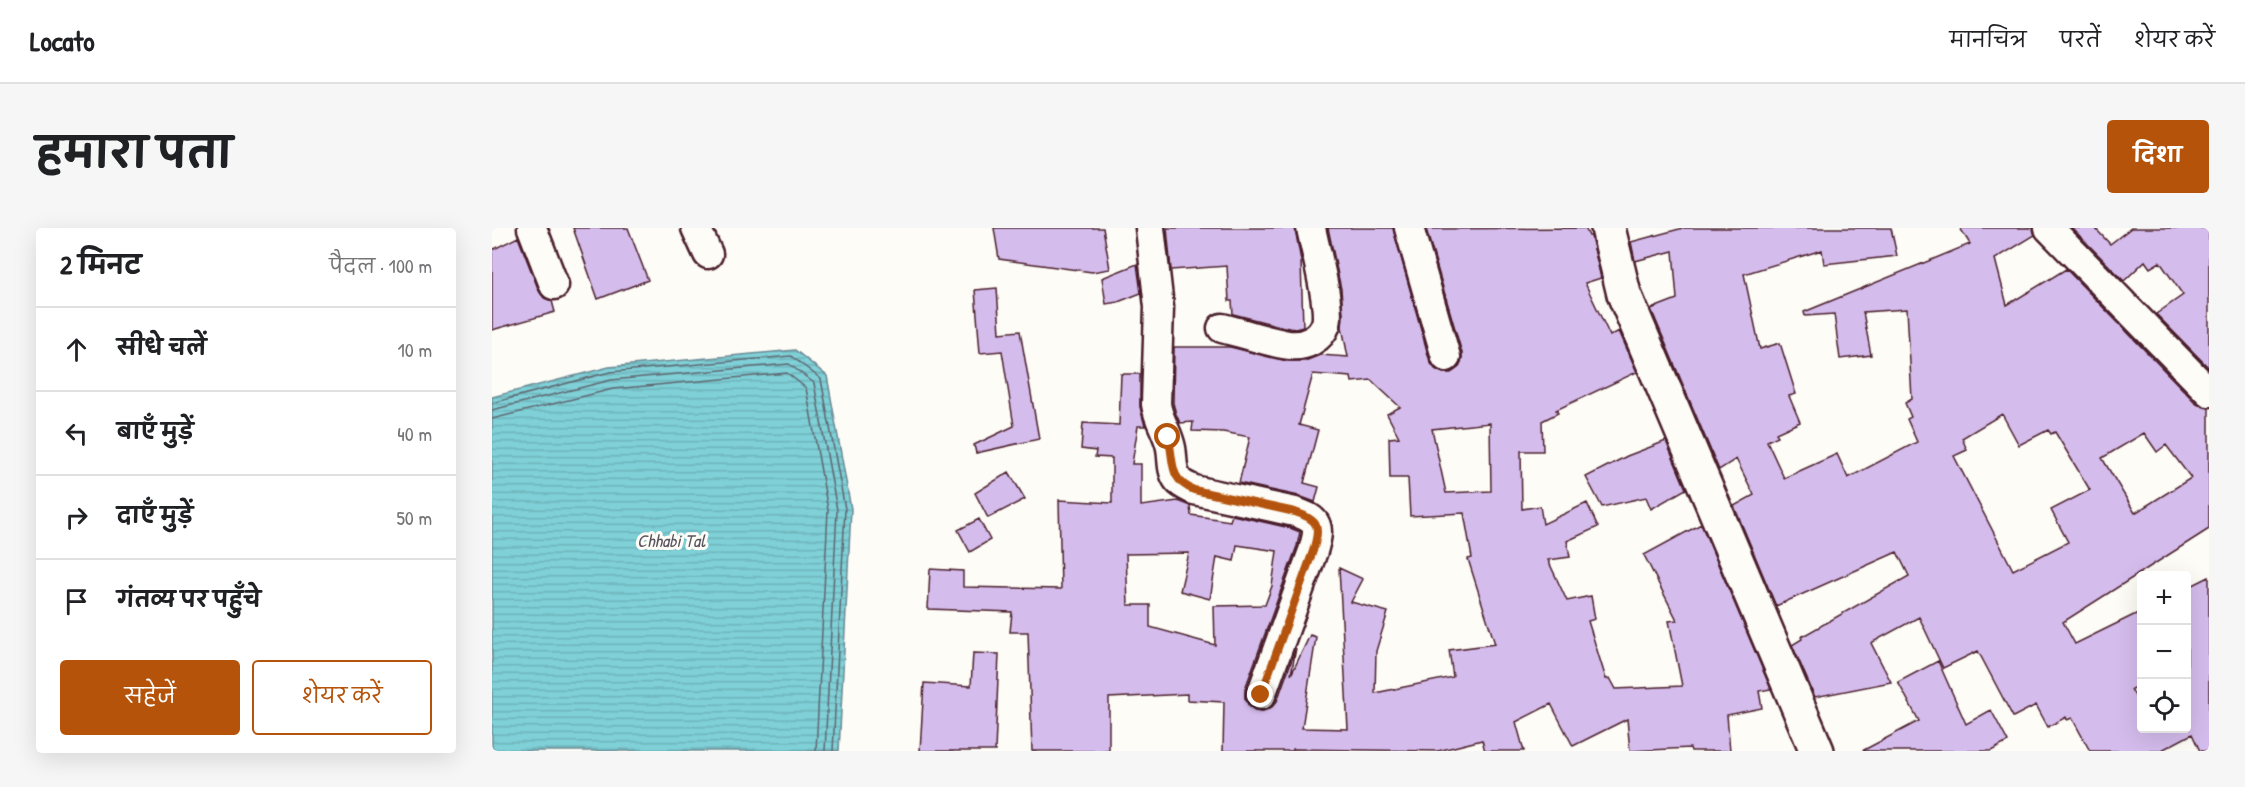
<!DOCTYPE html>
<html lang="hi">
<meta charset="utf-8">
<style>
body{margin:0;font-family:"Patrick Hand","Playpen Sans Deva",sans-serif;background:#f6f6f6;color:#202124}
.controls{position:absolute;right:18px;bottom:18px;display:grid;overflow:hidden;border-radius:6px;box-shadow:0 6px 24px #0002}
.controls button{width:54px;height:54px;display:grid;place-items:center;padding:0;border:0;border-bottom:2px solid #e0e0e0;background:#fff;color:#202124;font:30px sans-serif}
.stop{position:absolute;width:18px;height:18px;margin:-14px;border:4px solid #b45309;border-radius:50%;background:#fff}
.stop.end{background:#b45309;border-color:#fff;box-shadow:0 2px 6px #0008}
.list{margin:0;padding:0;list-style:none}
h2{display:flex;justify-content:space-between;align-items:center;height:78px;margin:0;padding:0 24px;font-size:26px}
h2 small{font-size:20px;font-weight:400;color:#757577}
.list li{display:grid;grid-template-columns:39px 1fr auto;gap:18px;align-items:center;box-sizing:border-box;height:84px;padding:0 24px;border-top:2px solid #e0e0e0}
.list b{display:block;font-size:22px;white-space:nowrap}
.list em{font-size:20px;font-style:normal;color:#757577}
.actions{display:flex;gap:12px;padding:18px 24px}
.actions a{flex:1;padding:14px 0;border:2px solid #b45309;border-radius:6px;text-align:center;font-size:21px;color:#b45309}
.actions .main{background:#b45309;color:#fff}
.icon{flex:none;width:33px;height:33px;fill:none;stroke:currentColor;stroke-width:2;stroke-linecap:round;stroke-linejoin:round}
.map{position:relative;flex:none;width:1717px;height:523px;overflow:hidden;border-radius:6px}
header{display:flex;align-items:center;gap:36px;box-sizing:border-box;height:84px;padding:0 30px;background:#fff;border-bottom:2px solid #e0e0e0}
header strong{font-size:28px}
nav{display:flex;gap:33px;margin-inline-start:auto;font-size:21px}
.intro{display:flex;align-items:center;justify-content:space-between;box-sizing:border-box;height:144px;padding:0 36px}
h1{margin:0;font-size:42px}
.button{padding:15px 27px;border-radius:6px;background:#b45309;color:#fff;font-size:21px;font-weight:700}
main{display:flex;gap:36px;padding:0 36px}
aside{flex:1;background:#fff;border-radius:6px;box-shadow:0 6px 24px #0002}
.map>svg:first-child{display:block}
.water{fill:url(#water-rules);stroke:#6a8992;stroke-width:1.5}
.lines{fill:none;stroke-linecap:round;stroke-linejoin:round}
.shore{stroke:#5f6670;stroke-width:1.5}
.building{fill:#d4bcec;stroke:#4a1f2b;stroke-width:1.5;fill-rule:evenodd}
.street-casing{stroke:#4a1f2b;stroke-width:33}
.secondary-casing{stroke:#4a1f2b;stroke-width:38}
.street{stroke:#fdfcf7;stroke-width:28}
.secondary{stroke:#fdfcf7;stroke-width:33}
.route{stroke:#b45309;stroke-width:8}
.labels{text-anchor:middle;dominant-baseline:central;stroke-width:6;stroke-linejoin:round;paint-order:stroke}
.water-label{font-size:18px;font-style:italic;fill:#5a545f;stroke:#fdfcf7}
</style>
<header>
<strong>Locato</strong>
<nav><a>मानचित्र</a><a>परतें</a><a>शेयर करें</a></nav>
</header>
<div class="intro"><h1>हमारा पता</h1><a class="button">दिशा</a></div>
<main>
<aside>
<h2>2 मिनट<small>पैदल · 100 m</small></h2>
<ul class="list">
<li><svg class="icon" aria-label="ahead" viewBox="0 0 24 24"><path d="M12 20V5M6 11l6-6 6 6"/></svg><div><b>सीधे चलें</b></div><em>10 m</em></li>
<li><svg class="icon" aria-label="left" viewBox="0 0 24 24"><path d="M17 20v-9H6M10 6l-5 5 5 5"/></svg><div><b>बाएँ मुड़ें</b></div><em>40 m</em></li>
<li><svg class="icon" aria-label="right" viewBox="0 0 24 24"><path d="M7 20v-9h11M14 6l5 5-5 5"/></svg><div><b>दाएँ मुड़ें</b></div><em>50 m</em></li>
<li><svg class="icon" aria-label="arrive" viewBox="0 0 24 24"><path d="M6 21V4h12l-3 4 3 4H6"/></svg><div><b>गंतव्य पर पहुँचे</b></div></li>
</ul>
<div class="actions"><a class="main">सहेजें</a><a>शेयर करें</a></div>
</aside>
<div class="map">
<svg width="1717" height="523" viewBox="0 0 1717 523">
<defs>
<pattern id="water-rules" width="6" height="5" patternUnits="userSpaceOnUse" patternTransform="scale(1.5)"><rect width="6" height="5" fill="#7fd0d7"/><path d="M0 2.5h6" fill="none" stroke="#6fb2b9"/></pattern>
</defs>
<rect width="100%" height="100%" fill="#fdfcf7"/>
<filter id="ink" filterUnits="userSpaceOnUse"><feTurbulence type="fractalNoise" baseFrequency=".0167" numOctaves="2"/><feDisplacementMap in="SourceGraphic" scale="12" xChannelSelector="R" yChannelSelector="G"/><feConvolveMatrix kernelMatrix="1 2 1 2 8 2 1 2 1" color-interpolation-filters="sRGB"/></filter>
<g filter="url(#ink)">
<path class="water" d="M303,122L335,148L359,281L347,523H0V169L117,139Z"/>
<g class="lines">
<path class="shore" d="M0,175L118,144L299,128L329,151L353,281L341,523
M0,182L119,152L297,136L322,155L345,282L333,523
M0,191L121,161L295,145L314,160L336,282L324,523"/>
</g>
<path class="building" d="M81,0H136L156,52L106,71Z
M502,0H611L618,41L600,44L507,31Z
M675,0H803L809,33L811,99L803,101L792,99L741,86L740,73H737L735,38L679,42Z
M836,0H901L938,134L943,141L951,145H959L966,140L970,132V125L934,1L1093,0L1097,8H1099L1109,50L1093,55L1118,108L1127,103L1145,144L1064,182L1066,185L1050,193L1051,223H1029L1030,281L1048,278L1051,296L1095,275L1106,299L1075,313L1078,329L1056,332L1075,373L1099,368L1103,391L1096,393L1114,451L1118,450L1124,461L1190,458L1177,393L1185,392L1152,327L1209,296L1279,461L1267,463L1270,480L1235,487L1238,523H1199L1198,520L1138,523L1135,491L1081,518L1059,476L1024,494L1032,523H993L990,512L946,523L801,521V523H731L732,474L695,472V466L617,470V523H540L536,404H518L520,384L436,381L438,341L471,343V359L569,361L567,272L620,275V230L603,229L604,223L589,221L591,195L627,197L629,146H648V179L653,198H646L640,236H649V278L686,273L698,278L699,287L738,293L740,287L798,300L808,304L805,318L753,461V470L757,478L763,482L771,483L780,479L785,473L804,420L799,447L818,407L824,409L810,500L856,501L847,340L871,351L859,374L896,384L884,423L883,465L961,449L957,422L1003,416L976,331L980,330L972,285L918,288L916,250H898L897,210L907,209L895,186L908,179L879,152L860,154L859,149L821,146L807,197L826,202L812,255L827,259L823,274L807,268L747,255L758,209L731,204L700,203L701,194L688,195L684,186L681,175L682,119H738L796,133H813L828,127L856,129L850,99L851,87L849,61ZM998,195L999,263L954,265L940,201ZM745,317L785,323L780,358L773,377L722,378L723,417L658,399V377H636L634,326L697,325L688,363L718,371L725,329L742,333Z
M1191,0H1399L1405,28L1332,36L1330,22L1252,46L1268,121L1288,115L1304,166L1297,168L1308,194L1284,205L1286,208L1275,213L1292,250L1345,226L1356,250L1425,214L1415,191L1419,189L1413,175L1420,171L1415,81L1371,84L1379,127L1348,131L1342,86L1313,88L1312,84L1478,16L1468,0H1541L1543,7L1503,31L1515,77L1574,41L1705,176L1717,180V301L1571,394L1583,416L1650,383V456L1639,461L1650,480V501H1697L1695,496V360L1717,349V523H1708L1700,506L1668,523H1598L1580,490L1575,492L1574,489L1556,499L1544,477L1521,489L1486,423L1451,440L1427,389L1379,415L1399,454L1323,469L1300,417L1310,411L1309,409L1417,348L1405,324L1284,378L1242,278L1262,267L1244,231L1227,242L1159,81L1185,71L1181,23L1143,33L1139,14ZM1510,186L1527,217L1556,202L1559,206L1563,204L1598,262L1559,282L1576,314L1521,342L1462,228L1475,222L1470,210ZM1652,205L1665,224L1674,217L1699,250L1643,285L1610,230Z
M1580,0H1603L1618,16L1639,0H1717V140L1664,86L1691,67L1668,34L1658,40L1653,33L1632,53Z
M26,9L47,63L52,70L60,73L63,84L0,102V22Z
M645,36L649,65L626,74L614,76L610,50Z
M505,60L508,105L528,103L547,211L484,225L482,217L522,198L510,123L488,125L483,62Z
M1174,213L1194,261L1159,281L1154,269L1110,279L1094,249L1135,228Z
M517,244L533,271L496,290L483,265Z
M487,291L498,312L478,324L466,302Z
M481,425L507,426L503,523H428L432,455L479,458Z
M1446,433L1474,496L1499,482L1516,514L1499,523H1370L1427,493L1406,454Z"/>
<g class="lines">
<g class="street-casing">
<path id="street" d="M40,0L62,57
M204,0L216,26
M658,0L667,79L664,176C666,192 676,204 679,220C681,230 679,243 686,252C690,257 696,259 702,262L803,284C828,292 828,299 821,323L769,467
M917,0L954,129
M1557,0L1717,164
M730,100C752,105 775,114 797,117C813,119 829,111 834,96C839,78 823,21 819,0"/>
</g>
<g class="secondary-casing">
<path id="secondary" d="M1116,0L1132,66L1325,523"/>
</g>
<use href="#street" class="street"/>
<use href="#secondary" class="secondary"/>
</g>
</g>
<g class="lines" filter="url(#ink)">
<path class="route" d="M676,209C683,232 675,251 702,262L803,284C828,292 828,299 821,323L769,467"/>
</g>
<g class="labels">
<g class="water-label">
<text x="179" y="312">Chhabi Tal</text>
</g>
</g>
</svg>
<div class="controls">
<button>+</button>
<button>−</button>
<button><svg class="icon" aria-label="locate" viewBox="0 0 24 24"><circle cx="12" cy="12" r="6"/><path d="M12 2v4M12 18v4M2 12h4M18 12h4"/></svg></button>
</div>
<div class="stop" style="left:676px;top:209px"></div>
<div class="stop end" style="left:769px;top:467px"></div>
</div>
</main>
